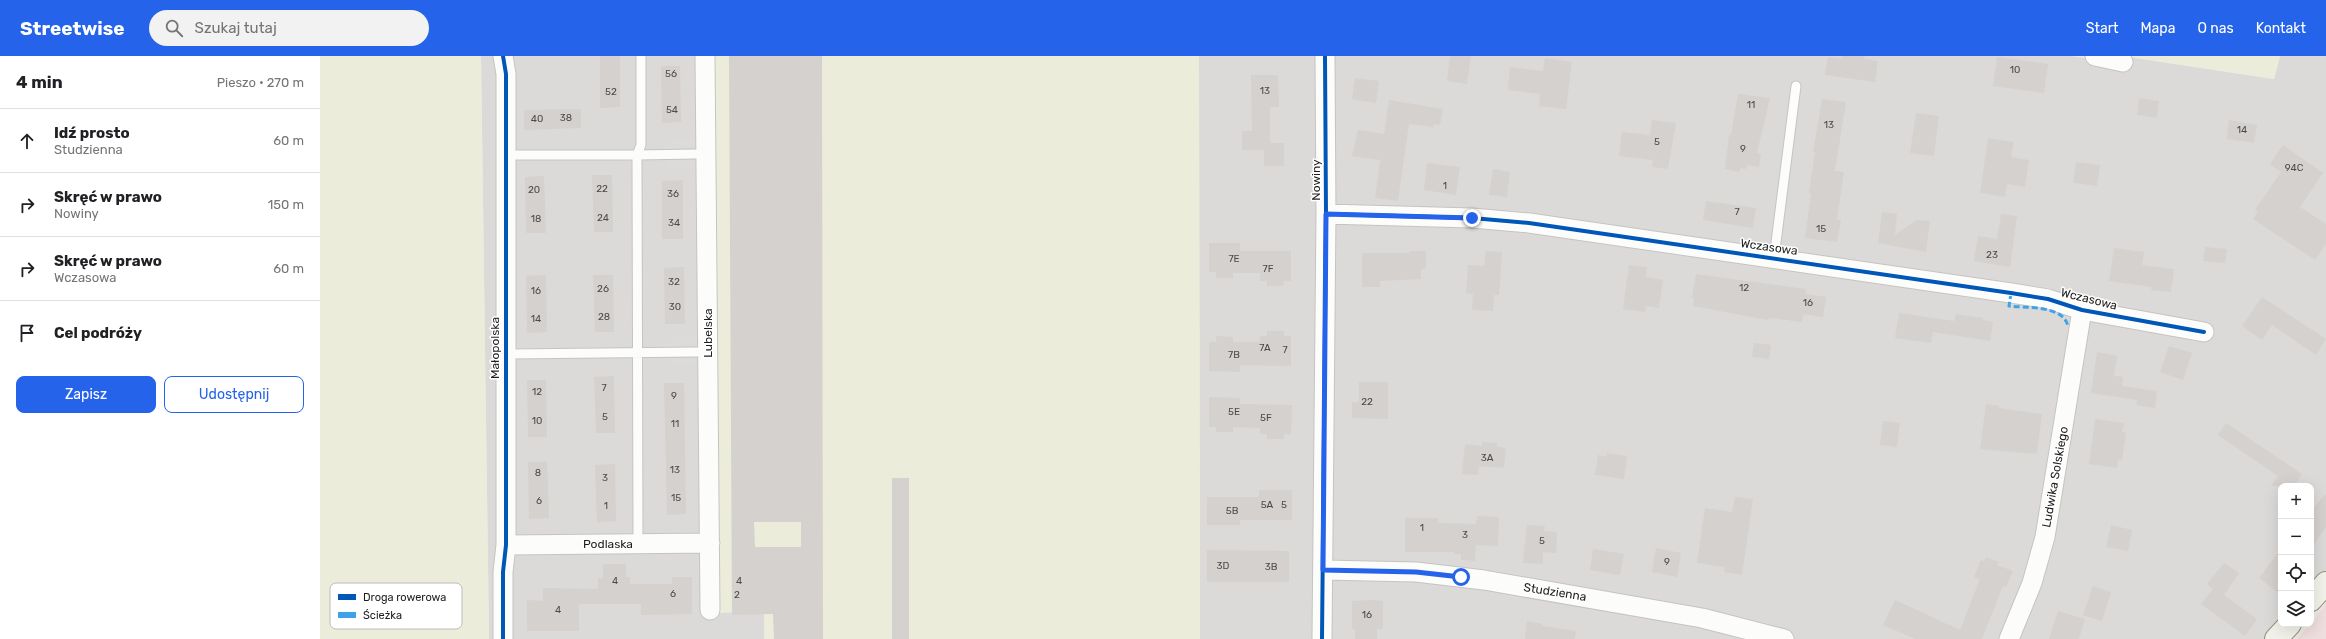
<!DOCTYPE html>
<html lang="pl">
<meta charset="utf-8">
<style>
body{margin:0;font-family:Rubik,sans-serif;background:#f2f2f2;color:#202124}
.controls{position:absolute;right:12px;bottom:12px;display:grid;overflow:hidden;border-radius:8px;box-shadow:0 4px 16px #0002}
.controls button{width:36px;height:36px;display:grid;place-items:center;padding:0;border:0;border-bottom:1px solid #e0e0e0;background:#fff;color:#202124;font:20px sans-serif}
.stop{position:absolute;width:12px;height:12px;margin:-9px;border:3px solid #2563eb;border-radius:50%;background:#fff}
.stop.end{background:#2563eb;border-color:#fff;box-shadow:0 1px 4px #0008}
.list{margin:0;padding:0;list-style:none}
h2{display:flex;justify-content:space-between;align-items:center;height:52px;margin:0;padding:0 16px;font-size:17px}
h2 small{font-size:13px;font-weight:400;color:#757577}
.list li{display:grid;grid-template-columns:26px 1fr auto;gap:12px;align-items:center;box-sizing:border-box;height:64px;padding:0 16px;border-top:1px solid #e0e0e0}
.list b{display:block;font-size:15px;white-space:nowrap}
.list p{margin:0;font-size:13px;white-space:nowrap;color:#757577}
.list em{font-size:13px;font-style:normal;color:#757577}
.actions{display:flex;gap:8px;padding:12px 16px}
.actions a{flex:1;padding:9px 0;border:1px solid #2563eb;border-radius:8px;text-align:center;font-size:14px;color:#2563eb}
.actions .main{background:#2563eb;color:#fff}
.icon{flex:none;width:22px;height:22px;fill:none;stroke:currentColor;stroke-width:2;stroke-linecap:round;stroke-linejoin:round}
.map{position:relative;flex:none;width:2006px;height:583px;overflow:hidden}
header{display:flex;align-items:center;gap:24px;box-sizing:border-box;height:56px;padding:0 20px;background:#2563eb;color:#fff}
header strong{font-size:19px}
nav{display:flex;gap:22px;margin-inline-start:auto;font-size:14px}
.search{width:280px;height:36px;background:#f2f2f2;display:flex;align-items:center;gap:10px;box-sizing:border-box;padding:0 14px;border-radius:22px;color:#757577;font-size:15px}
main{display:flex}
aside{flex:1;background:#fff}
.map>svg:first-child{display:block}
.residential{fill:#dcdad8}
.commercial{fill:#eededd}
.farmland{fill:#ececdb}
.parking{fill:#dddbda}
.building{fill:#d4d1ce;fill-rule:evenodd}
.lines{fill:none;stroke-linecap:round;stroke-linejoin:round}
.lane-casing{stroke:#c5c4c3;stroke-width:11}
.street-casing{stroke:#c5c4c3;stroke-width:21}
.secondary-casing{stroke:#959580;stroke-width:24}
.lane{stroke:#fcfcfb;stroke-width:9}
.street{stroke:#fcfcfb;stroke-width:19}
.secondary{stroke:#f3f2ea;stroke-width:22}
.quiet{stroke:#3da2ea;stroke-width:3;stroke-dasharray:6 3;stroke-linecap:butt}
.cycleway-casing{stroke:#fff;stroke-width:6}
.cycleway{stroke:#0057b8;stroke-width:4}
.route{stroke:#2563eb;stroke-width:5}
.labels{text-anchor:middle;dominant-baseline:central;stroke-width:3;stroke-linejoin:round;paint-order:stroke}
.number-label{font-size:10px;fill:#4c4b4a}
.street-label{font-size:12px;fill:#1e1e1e;stroke:#fff}
.key{fill:#fff;stroke:#bcbcbc;stroke-width:1}
.key-label{font-size:11px;fill:#1e1e1e}
</style>
<header>
<strong>Streetwise</strong>
<div class="search"><svg class="icon" aria-label="search" viewBox="0 0 24 24"><circle cx="10" cy="10" r="6"/><path d="M15 15l6 6"/></svg>Szukaj tutaj</div>
<nav><a>Start</a><a>Mapa</a><a>O nas</a><a>Kontakt</a></nav>
</header>
<main>
<aside>
<h2>4 min<small>Pieszo · 270 m</small></h2>
<ul class="list">
<li><svg class="icon" aria-label="ahead" viewBox="0 0 24 24"><path d="M12 20V5M6 11l6-6 6 6"/></svg><div><b>Idź prosto</b><p>Studzienna</p></div><em>60 m</em></li>
<li><svg class="icon" aria-label="right" viewBox="0 0 24 24"><path d="M7 20v-9h11M14 6l5 5-5 5"/></svg><div><b>Skręć w prawo</b><p>Nowiny</p></div><em>150 m</em></li>
<li><svg class="icon" aria-label="right" viewBox="0 0 24 24"><path d="M7 20v-9h11M14 6l5 5-5 5"/></svg><div><b>Skręć w prawo</b><p>Wczasowa</p></div><em>60 m</em></li>
<li><svg class="icon" aria-label="arrive" viewBox="0 0 24 24"><path d="M6 21V4h12l-3 4 3 4H6"/></svg><div><b>Cel podróży</b></div></li>
</ul>
<div class="actions"><a class="main">Zapisz</a><a>Udostępnij</a></div>
</aside>
<div class="map">
<svg width="2006" height="583" viewBox="0 0 2006 583">
<rect width="100%" height="100%" fill="#edeae7"/>
<path class="residential" d="M161,0H378L444,556V583H169Z
M879,0H1751L1770,3L1808,1L1954,23L1960,0H2006V536L1991,528V430H1961V563L1944,583H880Z"/>
<path class="commercial" d="M2006,548V583H1976L1991,568Z"/>
<path class="farmland" d="M0,0H161L169,583H0Z
M378,0H879L880,583H444V556L391,557Z
M1804,0H1960L1954,23Z"/>
<path class="parking" d="M352,82H375V91L342,92Z
M375,103V111L352,112L343,104Z
M353,281H377V290H342Z
M378,302V310H353L344,303Z"/>
<path class="building" d="M280,0H300V51L280,52Z
M409,0H502L503,583H454L453,558L412,559ZM434,466H481V491H435Z
M1130,0H1151L1147,28L1127,25Z
M1522,0H1545L1544,3L1558,5L1555,26L1505,19L1508,1L1522,3Z
M1677,1L1728,8L1724,37L1673,30Z
M1225,2L1252,6L1246,53L1219,50L1220,38L1188,34L1190,11L1223,15Z
M341,10H360L361,66L342,67Z
M931,19H958L959,51H950V87H964V110H944V94H922V75H932Z
M1035,22L1059,25L1056,47L1032,43Z
M1418,38L1450,42L1437,97L1441,98L1439,111L1427,109L1426,113L1420,112V116L1405,113L1409,79H1411Z
M1819,42L1839,45L1837,62L1817,59Z
M1502,43L1526,46L1515,115L1524,116L1517,164H1521L1517,186L1485,182L1491,138L1489,137L1495,96H1493Z
M1069,44L1123,53L1120,69L1114,68L1113,71L1089,68L1078,145L1055,142L1060,104L1032,100L1038,74L1064,78Z
M261,53V72L204,74V54Z
M1596,57L1619,60L1614,100L1590,97Z
M1332,64L1356,67L1348,113L1332,111L1333,104L1299,100L1302,76L1330,79Z
M1909,64L1937,69L1934,87L1907,83Z
M1668,82L1694,86L1691,101L1709,104L1705,131L1687,128L1685,141L1660,137Z
M1963,89L2003,117L1980,151L2006,168V188L1995,204L1933,163L1938,156L1935,154L1961,116L1950,108Z
M1756,106L1780,109L1777,130L1753,127Z
M1107,107L1140,111L1136,139L1104,134Z
M1173,113L1190,116L1187,141L1169,139Z
M272,119H292L293,176H274Z
M224,120L226,177H206L205,121Z
M363,124V183H342V125Z
M1386,145L1436,152L1433,172L1383,164Z
M1562,156L1577,158L1575,179L1596,164L1610,165L1606,196L1558,187Z
M1681,158L1697,160L1690,211L1654,205L1658,180L1677,183Z
M889,187H920V195H971V225H964L963,230H947V225H940V217H913V222H896V216H889Z
M1885,191L1907,193L1905,207L1883,205Z
M1794,192L1824,196L1822,209L1854,213L1851,236L1831,234L1832,231L1789,225Z
M1089,195H1106V212L1101,213V223L1060,225V231H1042V197H1089Z
M1166,195L1182,196L1179,239H1174L1173,255L1152,254L1153,238L1146,237L1148,209L1164,210Z
M1309,209L1327,211L1326,221L1343,224L1339,252L1326,250L1325,256L1303,253Z
M364,211L365,268H345L344,212Z
M1376,218L1486,233L1485,238L1506,241L1503,261L1483,258L1482,266L1449,262L1448,264L1373,250L1374,242H1372Z
M226,219L227,276L207,277L206,220Z
M273,219H293L294,276H275Z
M1942,241L2006,283L1996,299L1952,269L1942,284L1922,270Z
M1579,257L1634,265L1636,258L1663,262V264L1673,266L1670,285L1613,276L1611,287L1575,282Z
M947,275H964V280H971V310L920,309V316L889,315V286H896V280L913,281V286H940V280H947Z
M1434,287L1451,289L1449,303L1432,301Z
M1849,290L1872,297L1863,324L1840,316Z
M1777,296L1797,300L1794,320L1803,321L1802,330L1837,335L1835,352L1816,349L1817,344L1771,337Z
M294,320L295,377H276L274,321Z
M207,324H226L227,381H208Z
M1039,326H1068V363L1032,362V346H1039Z
M344,327H364L366,458L347,459Z
M889,341L920,342V348L972,349L971,378H964V383H947V378H940V372L913,371V376H896V371H889Z
M1666,348L1679,350V352L1722,358L1717,398L1660,393Z
M1775,363L1804,367L1802,376L1806,377L1802,404H1798L1797,412L1769,408Z
M1563,365L1580,367L1577,391L1560,389Z
M1906,367L1982,418L1974,430H1951L1958,420L1898,379Z
M1162,386L1177,387V391L1186,392L1184,412L1159,410L1158,419L1142,418L1145,388L1162,390Z
M1287,397L1307,400L1304,423L1275,419L1278,399L1287,401Z
M208,406H227L229,462L209,463Z
M295,408L296,465L277,466L275,409Z
M572,422H589V583H572Z
M939,434H972V464H920V469H887V441H939Z
M2006,438V471L1991,493V455Z
M1415,441L1433,443L1422,519L1404,516L1405,511L1377,507L1385,452L1412,456Z
M1157,460L1179,461L1178,490L1156,489L1155,505L1141,504V498H1134V496H1085V462H1118V467L1156,468Z
M1207,469L1225,470L1224,475L1237,476L1236,497L1223,496V508L1203,507Z
M1791,469L1812,474L1808,495L1786,491Z
M1336,492L1361,497L1357,521L1332,516Z
M1273,493L1304,498L1300,519L1270,514Z
M1961,493V539L1939,522Z
M887,494L969,495V526H887Z
M1666,501L1679,506L1677,509L1693,515L1686,531L1683,530L1662,583H1595L1563,569L1575,544L1640,574L1660,523L1654,521L1661,504L1664,506Z
M1904,507L1919,517L1904,539L1937,563L1925,580L1881,548L1893,533L1887,528Z
M283,508H306V521H310V528H352V521H372V558L321,559V548H259V575H207V544L223,545V532L278,533V522H283Z
M1773,530L1791,536L1782,565L1763,559Z
M1054,544L1063,545V573H1057V583H1035V573H1032V545Z
M1738,555L1765,563L1759,583H1729Z
M1207,565L1222,568V570L1256,575L1255,583H1205Z"/>
<g class="lines">
<g class="lane-casing">
<path id="lane" d="M321,0V89L317,99L375,98
M185,99H317L318,487
M1454,202L1476,30
M185,298L377,296"/>
</g>
<g class="street-casing">
<path id="street" d="M183,0L186,18V489L183,516V583
M385,0L390,554
M1775,0L1803,6
M1006,158L1152,162L1209,167L1691,237L1728,243L1762,254L1884,276
M186,489L390,487
M1003,514L1096,516L1164,524L1382,562L1464,583
M1002,583L1006,158L1005,0
M1689,583L1712,527L1725,481L1762,254"/>
</g>
<g class="secondary-casing">
<path id="secondary" d="M1991,544L2006,527
M1956,583L1970,568"/>
</g>
<use href="#lane" class="lane"/>
<use href="#street" class="street"/>
<use href="#secondary" class="secondary"/>
<path class="quiet" d="M1691,237L1689,250C1706,252 1745,249 1748,271"/>
<g class="cycleway-casing">
<path id="cycleway" d="M183,0L186,18V489L183,516V583
M1006,158L1152,162L1209,167L1691,237L1728,243L1762,254L1884,276
M1002,583L1006,158L1005,0"/>
</g>
<use href="#cycleway" class="cycleway"/>
</g>
<g class="lines">
<path class="route" d="M1141,521L1096,516L1003,514L1006,158L1152,162"/>
</g>
<g class="labels">
<g class="number-label">
<text x="1695" y="14">10</text>
<text x="351" y="18">56</text>
<text x="945" y="35">13</text>
<text x="291" y="36">52</text>
<text x="1431" y="49">11</text>
<text x="352" y="54">54</text>
<text x="246" y="62">38</text>
<text x="217" y="63">40</text>
<text x="1509" y="69">13</text>
<text x="1922" y="74">14</text>
<text x="1337" y="86">5</text>
<text x="1423" y="93">9</text>
<text x="1974" y="112">94C</text>
<text x="1125" y="130">1</text>
<text x="282" y="133">22</text>
<text x="214" y="134">20</text>
<text x="353" y="138">36</text>
<text x="1417" y="156">7</text>
<text x="283" y="162">24</text>
<text x="216" y="163">18</text>
<text x="354" y="167">34</text>
<text x="1501" y="173">15</text>
<text x="1672" y="199">23</text>
<text x="914" y="203">7E</text>
<text x="948" y="213">7F</text>
<text x="354" y="226">32</text>
<text x="1424" y="232">12</text>
<text x="283" y="233">26</text>
<text x="216" y="235">16</text>
<text x="1488" y="247">16</text>
<text x="355" y="251">30</text>
<text x="284" y="261">28</text>
<text x="216" y="263">14</text>
<text x="945" y="292">7A</text>
<text x="965" y="294">7</text>
<text x="914" y="299">7B</text>
<text x="284" y="332">7</text>
<text x="217" y="336">12</text>
<text x="354" y="340">9</text>
<text x="1047" y="346">22</text>
<text x="914" y="356">5E</text>
<text x="285" y="361">5</text>
<text x="946" y="362">5F</text>
<text x="217" y="365">10</text>
<text x="355" y="368">11</text>
<text x="1167" y="402">3A</text>
<text x="355" y="414">13</text>
<text x="218" y="417">8</text>
<text x="285" y="422">3</text>
<text x="356" y="442">15</text>
<text x="219" y="445">6</text>
<text x="947" y="449">5A</text>
<text x="964" y="449">5</text>
<text x="286" y="450">1</text>
<text x="912" y="455">5B</text>
<text x="1102" y="472">1</text>
<text x="1145" y="479">3</text>
<text x="1222" y="485">5</text>
<text x="1347" y="506">9</text>
<text x="903" y="510">3D</text>
<text x="951" y="511">3B</text>
<text x="295" y="525">4</text>
<text x="419" y="525">4</text>
<text x="353" y="538">6</text>
<text x="417" y="539">2</text>
<text x="238" y="554">4</text>
<text x="1047" y="559">16</text>
</g>
<g class="street-label">
<text transform="translate(996 124) rotate(-90)">Nowiny</text>
<text transform="translate(1449 191) rotate(8)">Wczasowa</text>
<text transform="translate(1769 243) rotate(14)">Wczasowa</text>
<text transform="translate(388 277) rotate(-90)">Lubelska</text>
<text transform="translate(175 292) rotate(-90)">Małopolska</text>
<text transform="translate(1735 421) rotate(-80)">Ludwika Solskiego</text>
<text x="288" y="488">Podlaska</text>
<text transform="translate(1235 536) rotate(9)">Studzienna</text>
</g>
</g>
<rect x="10" y="527" width="132" height="46" rx="6" class="key"/>
<rect x="18" y="538" width="18" height="6" fill="#0057b8"/>
<rect x="18" y="556" width="18" height="6" fill="#3da2ea"/>
<g class="key-label">
<text x="43" y="545">Droga rowerowa</text>
<text x="43" y="563">Ścieżka</text>
</g>
</svg>
<div class="controls">
<button>+</button>
<button>−</button>
<button><svg class="icon" aria-label="locate" viewBox="0 0 24 24"><circle cx="12" cy="12" r="6"/><path d="M12 2v4M12 18v4M2 12h4M18 12h4"/></svg></button>
<button><svg class="icon" aria-label="layers" viewBox="0 0 24 24"><path d="M12 4l9 5-9 5-9-5zM3 14l9 5 9-5"/></svg></button>
</div>
<div class="stop" style="left:1141px;top:521px"></div>
<div class="stop end" style="left:1152px;top:162px"></div>
</div>
</main>
